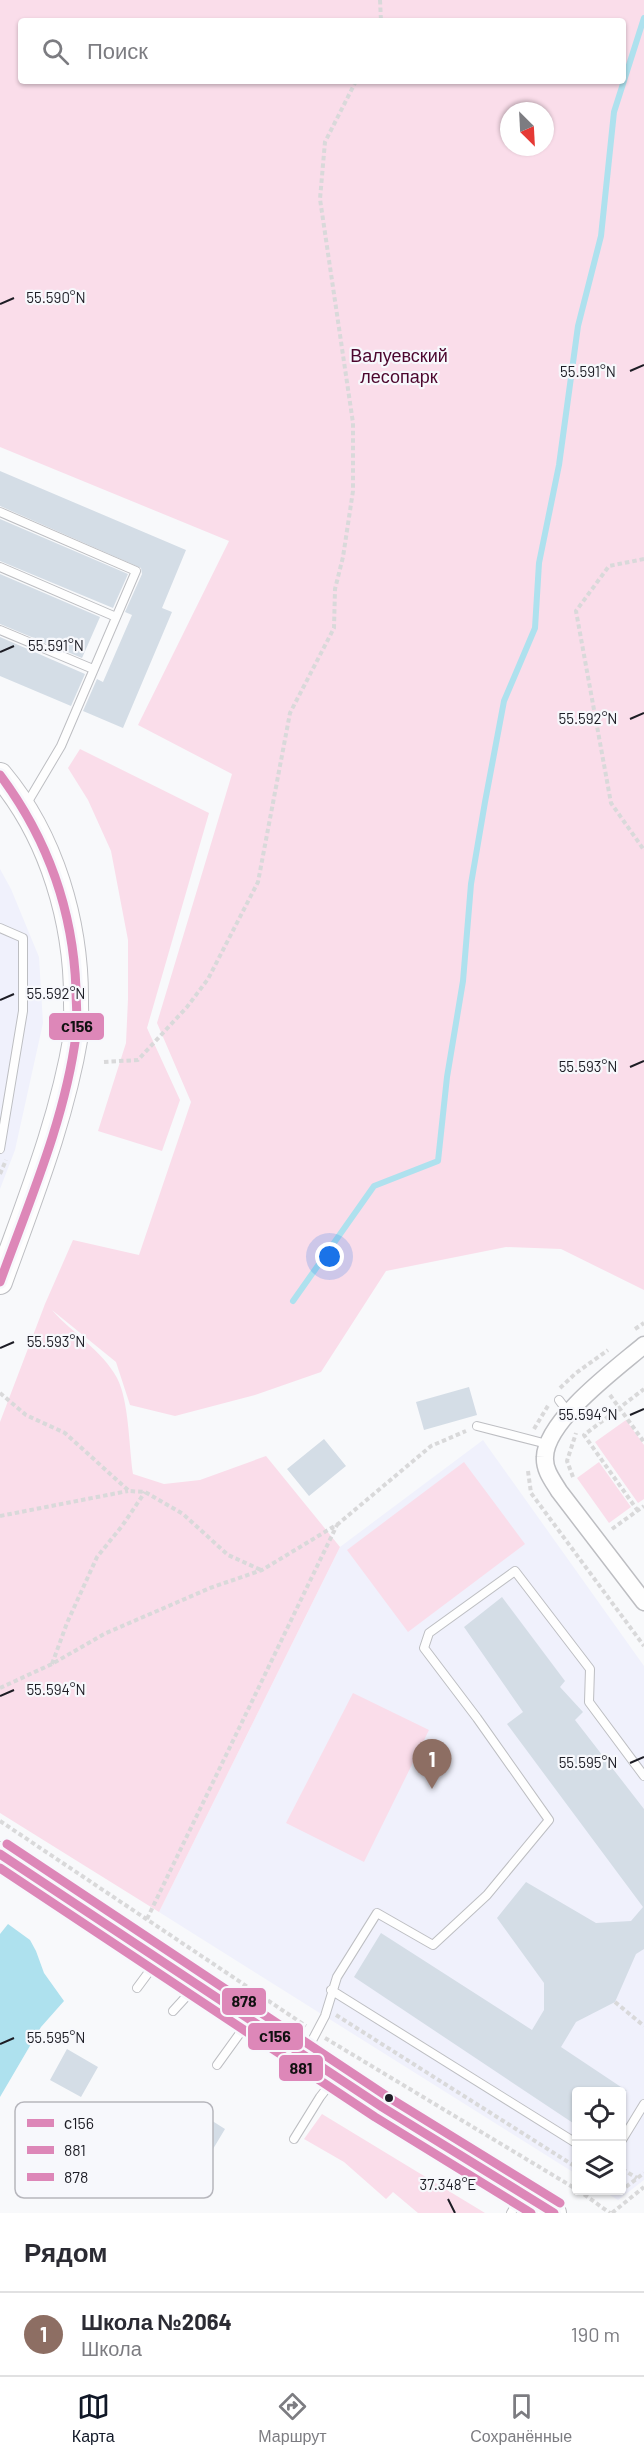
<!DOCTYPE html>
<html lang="ru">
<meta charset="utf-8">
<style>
body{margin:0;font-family:Barlow,sans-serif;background:#f2f2f3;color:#2b2b33}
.controls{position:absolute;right:18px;bottom:18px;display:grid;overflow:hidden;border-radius:6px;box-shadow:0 2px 4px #0004}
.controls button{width:54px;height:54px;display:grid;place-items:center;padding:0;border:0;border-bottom:2px solid #e1e1e2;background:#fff;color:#2b2b33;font:30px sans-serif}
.compass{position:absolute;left:500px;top:102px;width:54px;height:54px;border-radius:50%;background:#fff;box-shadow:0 2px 4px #0004;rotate:156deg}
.you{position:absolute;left:330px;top:1257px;width:21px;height:21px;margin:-15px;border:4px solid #fff;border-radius:50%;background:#1a73e8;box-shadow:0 0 0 9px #1a73e833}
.badge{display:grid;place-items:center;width:39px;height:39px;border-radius:50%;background:#111827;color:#fff;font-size:20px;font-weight:700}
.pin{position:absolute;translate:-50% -50px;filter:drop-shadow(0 2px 3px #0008)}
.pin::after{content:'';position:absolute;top:32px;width:21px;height:18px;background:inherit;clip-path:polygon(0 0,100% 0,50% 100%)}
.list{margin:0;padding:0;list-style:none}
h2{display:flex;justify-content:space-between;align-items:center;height:78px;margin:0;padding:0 24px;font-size:26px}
h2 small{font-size:20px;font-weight:400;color:#7c7c81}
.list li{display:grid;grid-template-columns:39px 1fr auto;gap:18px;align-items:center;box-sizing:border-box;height:84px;padding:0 24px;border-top:2px solid #e1e1e2}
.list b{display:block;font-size:22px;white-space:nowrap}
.list p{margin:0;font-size:20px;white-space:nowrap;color:#7c7c81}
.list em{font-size:20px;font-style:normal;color:#7c7c81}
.icon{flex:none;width:33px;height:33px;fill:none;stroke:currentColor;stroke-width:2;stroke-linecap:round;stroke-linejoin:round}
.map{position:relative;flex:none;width:644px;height:2213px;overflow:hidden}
.search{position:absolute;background:#fff;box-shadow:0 2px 4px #0004;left:18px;right:18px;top:18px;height:66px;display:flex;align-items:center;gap:15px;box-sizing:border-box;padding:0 21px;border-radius:6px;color:#7c7c81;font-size:22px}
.sheet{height:162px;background:#fff}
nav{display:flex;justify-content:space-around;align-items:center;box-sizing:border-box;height:84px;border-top:2px solid #e1e1e2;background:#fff;font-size:16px;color:#7c7c81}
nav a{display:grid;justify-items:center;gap:3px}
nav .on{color:#111827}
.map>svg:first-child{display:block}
.built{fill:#f0f1fc}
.green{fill:#faddea;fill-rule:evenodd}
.water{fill:#aee1ee}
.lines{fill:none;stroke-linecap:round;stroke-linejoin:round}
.stream{stroke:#aee1ee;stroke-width:6}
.building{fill:#d4dde6}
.lane-casing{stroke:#bdbec2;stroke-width:10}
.street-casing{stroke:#bdbec2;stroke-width:19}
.secondary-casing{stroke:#bdbec2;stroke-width:26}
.path{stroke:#d9d9da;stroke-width:4;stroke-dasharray:4.5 3;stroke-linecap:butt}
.lane{stroke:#fefefe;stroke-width:8}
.street{stroke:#fefefe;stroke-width:16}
.secondary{stroke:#fefefe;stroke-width:24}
.bus-1-casing{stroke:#f7f8fc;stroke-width:14}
.bus-2-casing{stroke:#f7f8fc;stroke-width:14}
.bus-3-casing{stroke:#f7f8fc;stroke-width:14}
.bus-1{stroke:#dd87b8;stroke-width:9}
.bus-2{stroke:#dd87b8;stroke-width:9}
.bus-3{stroke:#dd87b8;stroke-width:9}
.ticks{fill:none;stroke:#1d1d25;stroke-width:2}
.bus-dot{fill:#1d1d25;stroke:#f7f8fc;stroke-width:2}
.labels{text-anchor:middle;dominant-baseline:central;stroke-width:4.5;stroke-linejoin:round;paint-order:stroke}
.park-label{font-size:18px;fill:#4c072e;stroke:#f7f8fc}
.key{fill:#f7f8fc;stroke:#b6b6bc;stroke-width:1.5}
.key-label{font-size:16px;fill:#1d1d25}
.ticks-label{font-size:15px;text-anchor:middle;fill:#1d1d25;stroke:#f7f8fc;stroke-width:4.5;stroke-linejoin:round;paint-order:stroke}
.line-badge{stroke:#f7f8fc;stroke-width:2}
.pale-badge-label{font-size:16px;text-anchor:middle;font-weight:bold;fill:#111}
</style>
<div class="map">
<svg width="644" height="2213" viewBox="0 0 644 2213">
<rect width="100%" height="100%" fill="#f8f9fb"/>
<path class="built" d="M0,869L11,889L39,957L43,1023L15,1150L0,1189Z
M483,1440L644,1666V2180L618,2200L603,2191L622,2190V2092H576V2174L159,1912L340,1547Z"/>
<path class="green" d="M0,0H644V1290L561,1249L506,1247L386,1271L321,1372L255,1395L175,1416L130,1405L116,1362L52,1310C72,1333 102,1350 117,1378C129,1400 129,1448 133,1474L164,1484L200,1480L266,1456L340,1547L159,1912L0,1813V1422L45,1304L73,1240L139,1255L191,1102L157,1023L232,774L138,725L229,541L0,447ZM21,21H623V81H21ZM509,111H545V147H509Z
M80,749L209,813L147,1028L180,1100L162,1151L98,1131L126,1043L128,999V940L111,851L88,800L68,768Z
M626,1420L644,1445V1499L638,1503L595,1442Z
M464,1462L525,1544L408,1632L347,1550Z
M599,1462L631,1507L609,1523L577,1478Z
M353,1693L429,1730L364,1862L286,1823Z
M322,2114L485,2213H418L393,2192L386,2199L344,2162L304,2139Z"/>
<path class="water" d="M8,1924L30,1940L36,1951L44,1973L64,2001L41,2027L0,2097V1934Z"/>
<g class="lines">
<path class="stream" d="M293,1301L374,1186L438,1161L447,1077L463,981L471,884L485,802L504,701L535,628L539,563L559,465L578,326L601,236L614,112L644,18"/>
</g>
<path class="building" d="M0,471L186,550L162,608L172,612L123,728L83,711L97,679L103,682L132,615L125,612L142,574L141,568L0,506Z
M0,519L128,574L113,608L0,561Z
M0,574L100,617L82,658L0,624Z
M0,637L85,674L71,706L0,676Z
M469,1387L477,1415L424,1430L416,1402Z
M324,1439L346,1466L309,1496L287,1469Z
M502,1597L565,1681L560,1687L583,1712L575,1720L644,1809V1949L636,1954L615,2002L576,2022L561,2047L627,2091H576V2125L354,1977L381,1933L532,2030L544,2010V1983L497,1918L526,1882L596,1923L631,1921L643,1907L507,1724L523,1712L464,1627Z
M67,2049L98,2067L81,2097L50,2080Z
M195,2110L225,2129L210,2154L179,2135Z"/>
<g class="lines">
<g class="lane-casing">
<path id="lane" d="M0,512L136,571L61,746L26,805
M0,567L116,617
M0,630L93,669
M0,928L23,938V1011L0,1149
M559,1400L568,1412
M477,1426L547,1444
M137,1988L157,1961
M331,1990L576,2143
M173,2011L195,1987
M305,2054L325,2016L337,1977L377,1913L433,1945L487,1895L549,1820L477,1718L424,1648L429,1633L515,1571L590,1669L589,1702L644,1776
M217,2065L248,2022
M294,2139L320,2097L334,2079
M622,2140L644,2104
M511,2213L521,2196"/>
</g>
<g class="street-casing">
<path id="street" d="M644,1345C617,1368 546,1420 545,1457C544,1470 553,1481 559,1491L644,1602"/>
</g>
<g class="secondary-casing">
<path id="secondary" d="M0,775C52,837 77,923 76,1003C76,1013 77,1025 76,1035C62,1120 29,1201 0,1282
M0,1854L382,2107L554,2213"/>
</g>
<path class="path" d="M380,0L381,21
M644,559L609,566L576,611L611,803L644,850
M104,1062L138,1060L187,1007L208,979L258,882L290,713L334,628L335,589L343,557L353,491V423L320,199L325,142L356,81
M0,1174L6,1160
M635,1329L644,1323
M560,1388L576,1373L608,1350
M0,1393L26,1415L65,1433L129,1491L145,1492L183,1514L228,1555L261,1570
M610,1395L644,1442
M534,1429L549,1404
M528,1471L531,1493L644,1646
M573,1477L567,1461L576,1433
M638,1511L584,1435L644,1389
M0,1516L128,1491
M612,1529L644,1506
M52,1664L67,1623L97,1557L122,1526L145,1492
M0,1688L52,1664L104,1634L210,1588L262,1570L338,1524L431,1446L466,1431
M0,1821L306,2026
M147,1919L337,1525
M615,2002L644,2026
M336,2015L576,2167
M325,2038L576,2189
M622,2169L637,2178
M578,2190L610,2213
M614,2190L618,2193L644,2173
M612,2213L644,2187"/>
<use href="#lane" class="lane"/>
<use href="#street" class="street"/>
<use href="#secondary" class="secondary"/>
<g class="bus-1-casing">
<path id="bus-1" d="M0,775C47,838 73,910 76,989C76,1004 78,1020 76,1035C65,1120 29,1202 0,1282
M0,1854L382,2107L554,2213"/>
</g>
<g class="bus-2-casing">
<path id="bus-2" d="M0,1868L375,2117L531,2213"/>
</g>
<g class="bus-3-casing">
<path id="bus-3" d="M7,1844L388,2097L560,2203"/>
</g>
<use href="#bus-1" class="bus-1"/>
<use href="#bus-2" class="bus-2"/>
<use href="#bus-3" class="bus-3"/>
</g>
<path class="ticks" d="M0,304L14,298M630,371L644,365M0,652L14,646M630,719L644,713M0,1000L14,994M630,1067L644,1061M0,1348L14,1342M630,1415L644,1409M0,1696L14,1690M630,1763L644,1757M0,2044L14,2038M448,2199L455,2213"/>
<circle class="bus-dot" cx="389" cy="2098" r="5"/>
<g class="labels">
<g class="park-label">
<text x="399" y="355">Валуевский<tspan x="399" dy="21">лесопарк</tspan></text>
</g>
</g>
<rect x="15" y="2102" width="198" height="96" rx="9" class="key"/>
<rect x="27" y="2119" width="27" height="8" fill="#dd87b8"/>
<rect x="27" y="2146" width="27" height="8" fill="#dd87b8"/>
<rect x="27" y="2173" width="27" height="8" fill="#dd87b8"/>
<g class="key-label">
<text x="64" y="2129">с156</text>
<text x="64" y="2156">881</text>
<text x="64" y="2183">878</text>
</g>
<g class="ticks-label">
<text x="56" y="303">55.590°N</text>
<text x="588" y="377">55.591°N</text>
<text x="56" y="651">55.591°N</text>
<text x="588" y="724">55.592°N</text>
<text x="56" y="999">55.592°N</text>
<text x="588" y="1072">55.593°N</text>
<text x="56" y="1347">55.593°N</text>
<text x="588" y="1420">55.594°N</text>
<text x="56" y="1695">55.594°N</text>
<text x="588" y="1768">55.595°N</text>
<text x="56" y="2043">55.595°N</text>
<text x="448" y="2190">37.348°E</text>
</g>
<g class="line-badge">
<rect x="48" y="1012" width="57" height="29" rx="6" fill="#dd87b8"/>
<rect x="221" y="1987" width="46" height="29" rx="6" fill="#dd87b8"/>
<rect x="247" y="2022" width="57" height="29" rx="6" fill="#dd87b8"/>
<rect x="278" y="2054" width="46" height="28" rx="6" fill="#dd87b8"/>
</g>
<g class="pale-badge-label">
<text x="77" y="1032">с156</text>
<text x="244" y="2007">878</text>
<text x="275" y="2042">с156</text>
<text x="301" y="2074">881</text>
</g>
</svg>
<div class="controls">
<button><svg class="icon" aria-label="locate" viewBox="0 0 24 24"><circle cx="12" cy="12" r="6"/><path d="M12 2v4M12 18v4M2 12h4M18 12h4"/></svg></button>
<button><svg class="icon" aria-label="layers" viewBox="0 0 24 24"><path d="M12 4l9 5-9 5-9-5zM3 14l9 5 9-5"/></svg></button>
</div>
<svg class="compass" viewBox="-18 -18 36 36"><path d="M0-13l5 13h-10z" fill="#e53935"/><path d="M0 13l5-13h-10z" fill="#7c7c81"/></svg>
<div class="you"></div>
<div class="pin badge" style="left:432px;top:1789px;background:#8d6e63">1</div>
<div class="search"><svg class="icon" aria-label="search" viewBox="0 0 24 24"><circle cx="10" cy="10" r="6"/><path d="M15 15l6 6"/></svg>Поиск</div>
</div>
<section class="sheet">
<h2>Рядом<small></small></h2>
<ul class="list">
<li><span class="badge" style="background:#8d6e63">1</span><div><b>Школа №2064</b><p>Школа</p></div><em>190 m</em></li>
</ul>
</section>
<nav>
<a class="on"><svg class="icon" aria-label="map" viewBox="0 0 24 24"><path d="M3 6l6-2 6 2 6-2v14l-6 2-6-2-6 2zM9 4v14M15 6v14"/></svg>Карта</a>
<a><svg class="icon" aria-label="directions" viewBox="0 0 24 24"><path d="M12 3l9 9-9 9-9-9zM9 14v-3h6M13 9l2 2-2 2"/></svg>Маршрут</a>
<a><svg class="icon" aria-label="saved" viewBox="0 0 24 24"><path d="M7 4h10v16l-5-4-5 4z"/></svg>Сохранённые</a>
</nav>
